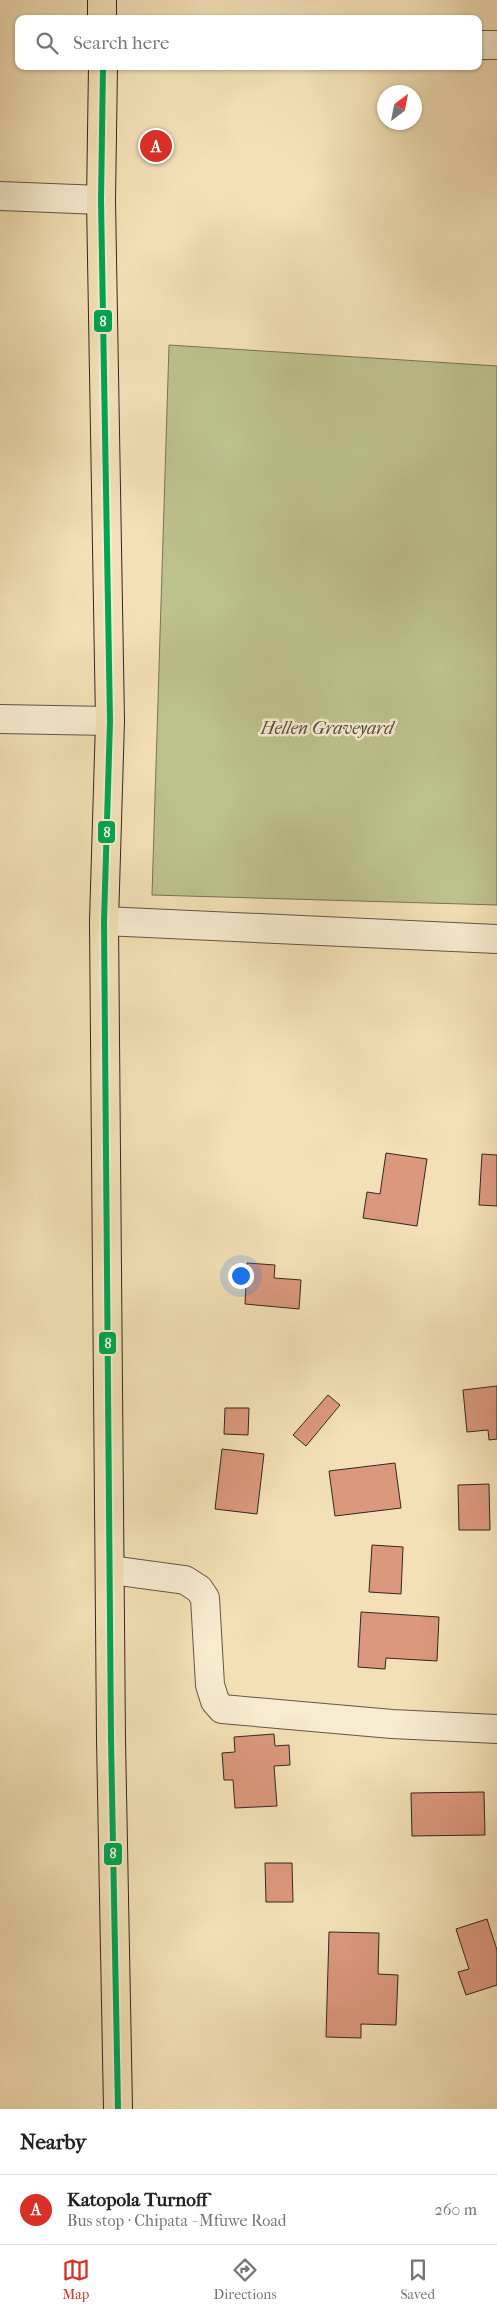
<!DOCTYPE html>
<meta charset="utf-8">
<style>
body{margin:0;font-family:"IM FELL French Canon",serif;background:#f6f6f6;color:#202124}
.compass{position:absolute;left:377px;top:85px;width:45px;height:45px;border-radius:50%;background:#fff;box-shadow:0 1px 4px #0004;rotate:32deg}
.you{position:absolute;left:240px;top:1275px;width:18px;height:18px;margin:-12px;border:4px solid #fff;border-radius:50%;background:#1a73e8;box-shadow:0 0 0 8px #1a73e833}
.badge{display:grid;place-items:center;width:32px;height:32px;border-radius:50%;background:#d93025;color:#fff;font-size:16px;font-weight:700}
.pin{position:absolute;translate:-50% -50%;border:2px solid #fff;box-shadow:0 1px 5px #0006}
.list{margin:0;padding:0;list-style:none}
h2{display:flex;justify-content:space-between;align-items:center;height:65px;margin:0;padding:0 20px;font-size:21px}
h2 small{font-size:16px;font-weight:400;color:#757577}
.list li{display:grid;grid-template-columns:32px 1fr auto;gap:15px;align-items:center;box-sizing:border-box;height:70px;padding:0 20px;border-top:1px solid #e0e0e0}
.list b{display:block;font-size:19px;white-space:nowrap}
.list p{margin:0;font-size:16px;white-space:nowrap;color:#757577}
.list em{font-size:16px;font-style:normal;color:#757577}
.icon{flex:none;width:28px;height:28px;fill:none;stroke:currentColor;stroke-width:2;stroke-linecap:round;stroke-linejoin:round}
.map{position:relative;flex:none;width:497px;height:2109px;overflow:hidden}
.search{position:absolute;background:#fff;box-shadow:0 1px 4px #0004;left:15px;right:15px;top:15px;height:55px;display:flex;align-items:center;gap:12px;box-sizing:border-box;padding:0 18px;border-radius:10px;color:#757577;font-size:19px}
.sheet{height:135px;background:#fff}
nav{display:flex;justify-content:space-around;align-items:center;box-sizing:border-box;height:70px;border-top:1px solid #e0e0e0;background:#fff;font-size:14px;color:#757577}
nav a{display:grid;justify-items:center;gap:2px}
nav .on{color:#d93025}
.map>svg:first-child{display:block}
.green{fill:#bdc28d;stroke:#787457}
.building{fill:#db987d;stroke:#332721}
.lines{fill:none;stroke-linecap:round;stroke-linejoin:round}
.minor-casing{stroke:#635546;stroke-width:30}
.tertiary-casing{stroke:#635546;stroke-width:30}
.primary-casing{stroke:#332721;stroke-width:30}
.minor{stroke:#f7ebd0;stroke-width:28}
.tertiary{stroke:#f7ebd0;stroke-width:28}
.primary{stroke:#f3e0b6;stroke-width:28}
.bus-1-casing{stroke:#f7ebd0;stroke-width:10}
.bus-1{stroke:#00a651;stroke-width:6}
.labels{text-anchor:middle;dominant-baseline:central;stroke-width:5;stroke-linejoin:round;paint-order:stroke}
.park-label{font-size:18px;font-style:italic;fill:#564e3c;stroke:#f7ebd0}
.line-badge{stroke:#f7ebd0;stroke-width:2}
.badge-label{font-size:14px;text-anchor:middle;font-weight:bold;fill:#fff}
</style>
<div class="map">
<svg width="497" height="2109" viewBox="0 0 497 2109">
<rect width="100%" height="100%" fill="#f3e0b6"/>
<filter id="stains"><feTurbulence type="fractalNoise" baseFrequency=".004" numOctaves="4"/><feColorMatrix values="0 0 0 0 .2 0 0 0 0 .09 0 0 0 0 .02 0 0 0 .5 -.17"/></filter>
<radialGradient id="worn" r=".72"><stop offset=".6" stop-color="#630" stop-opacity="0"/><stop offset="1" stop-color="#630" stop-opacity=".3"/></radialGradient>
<path class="green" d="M169,345L497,366V905L152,895Z"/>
<path class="building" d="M386,1153L427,1159L417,1226L363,1218L367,1192L380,1194Z
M482,1154L497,1155V1206L479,1205Z
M247,1263L275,1265L274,1278L301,1280L299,1309L245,1304Z
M497,1386V1439L489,1440L488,1430L467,1432L463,1390Z
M328,1395L340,1405L306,1446L293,1435Z
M225,1408H249L248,1435L224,1434Z
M222,1449L264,1454L257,1514L215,1509Z
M395,1463L401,1508L335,1516L329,1471Z
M489,1484L490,1530H459L458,1485Z
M372,1545L403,1547L401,1594L369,1592Z
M361,1612L439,1617L437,1661L386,1658L385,1669L358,1667Z
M274,1734L275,1746L289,1745L290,1765L274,1766L277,1806L235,1808L233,1780H224L222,1753L235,1752L234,1737Z
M484,1792L485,1835L412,1836L411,1793Z
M265,1863H292L293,1902H266Z
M487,1919L497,1950V1985L466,1995L458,1972L469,1969L456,1929Z
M329,1932L379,1933L378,1974L398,1975L396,2025L361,2024V2038L326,2037Z"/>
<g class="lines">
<g class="minor-casing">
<path id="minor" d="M0,196L101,200
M0,719L110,721
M104,921L497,939
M111,1570L185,1580L199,1589L205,1598L210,1685L215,1701L222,1709L392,1724L497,1729"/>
</g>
<g class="tertiary-casing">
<path id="tertiary" d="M478,45H497"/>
</g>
<g class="primary-casing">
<path id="primary" d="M102,0V19
M103,66L101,200L110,721L104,921L111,1739L118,2109"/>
</g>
<use href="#minor" class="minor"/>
<use href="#tertiary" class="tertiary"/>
<use href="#primary" class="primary"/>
<g class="bus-1-casing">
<path id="bus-1" d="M103,66L101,200L110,721L104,921L111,1739L118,2109"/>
</g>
<use href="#bus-1" class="bus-1"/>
</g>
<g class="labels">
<g class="park-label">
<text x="327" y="728">Hellen Graveyard</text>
</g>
</g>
<g class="line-badge">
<rect x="93" y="309" width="20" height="24" rx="5" fill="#00a651"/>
<rect x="97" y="820" width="19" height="24" rx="5" fill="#00a651"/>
<rect x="98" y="1331" width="19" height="24" rx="5" fill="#00a651"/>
<rect x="103" y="1842" width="20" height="24" rx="5" fill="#00a651"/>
</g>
<g class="badge-label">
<text x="103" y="326">8</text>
<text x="107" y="837">8</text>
<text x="108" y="1348">8</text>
<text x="113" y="1858">8</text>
</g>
<rect width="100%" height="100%" filter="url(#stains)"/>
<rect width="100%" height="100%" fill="url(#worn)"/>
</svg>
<svg class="compass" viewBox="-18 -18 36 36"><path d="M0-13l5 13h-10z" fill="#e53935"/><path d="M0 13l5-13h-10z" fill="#757577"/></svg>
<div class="you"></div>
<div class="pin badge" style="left:156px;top:146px">A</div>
<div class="search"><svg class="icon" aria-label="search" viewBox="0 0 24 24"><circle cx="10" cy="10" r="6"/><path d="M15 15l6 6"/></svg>Search here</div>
</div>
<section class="sheet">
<h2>Nearby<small></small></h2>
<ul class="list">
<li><span class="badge">A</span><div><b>Katopola Turnoff</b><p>Bus stop · Chipata - Mfuwe Road</p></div><em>260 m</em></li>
</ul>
</section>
<nav>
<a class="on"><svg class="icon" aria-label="map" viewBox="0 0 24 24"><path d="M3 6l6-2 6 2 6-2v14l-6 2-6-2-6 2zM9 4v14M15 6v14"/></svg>Map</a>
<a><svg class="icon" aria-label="directions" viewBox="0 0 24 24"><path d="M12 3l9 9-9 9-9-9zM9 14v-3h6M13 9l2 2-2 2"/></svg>Directions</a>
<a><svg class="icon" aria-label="saved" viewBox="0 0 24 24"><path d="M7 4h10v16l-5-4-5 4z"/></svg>Saved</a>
</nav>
